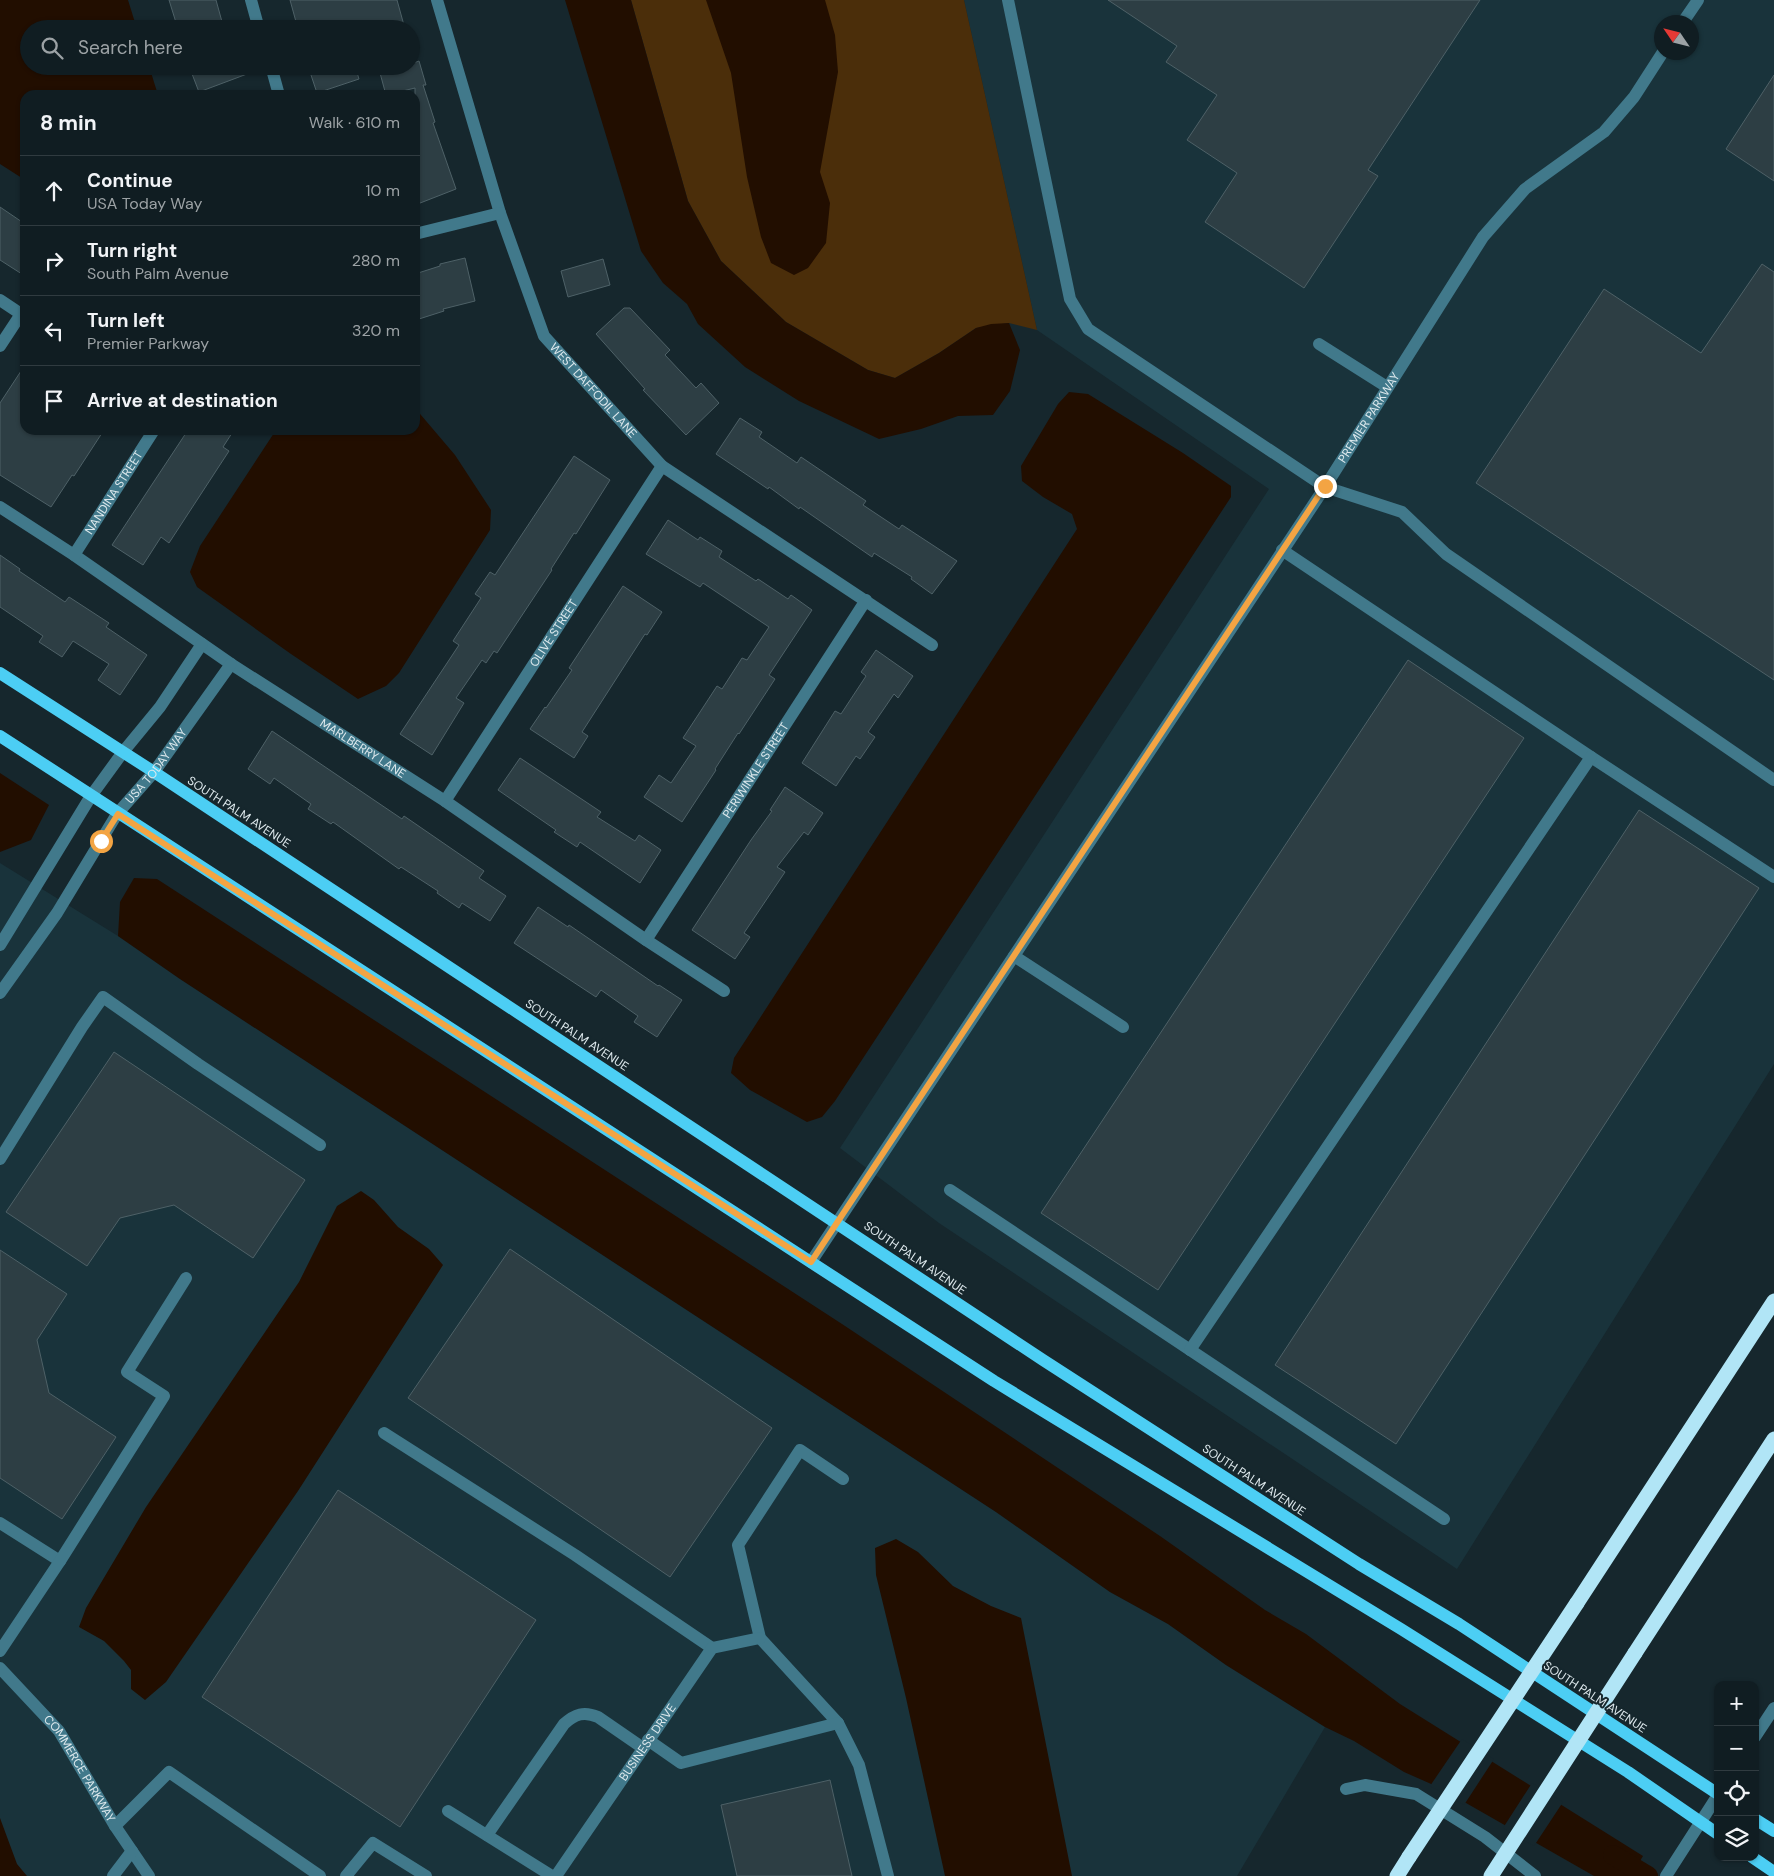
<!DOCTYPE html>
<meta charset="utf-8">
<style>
body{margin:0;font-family:"DM Sans",sans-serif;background:#1e2a2f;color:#f1f3f6}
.controls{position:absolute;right:15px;bottom:15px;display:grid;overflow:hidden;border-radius:10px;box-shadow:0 1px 4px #0004}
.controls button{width:45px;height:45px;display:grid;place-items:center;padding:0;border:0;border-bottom:1px solid #303b40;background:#101d22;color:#f1f3f6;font:25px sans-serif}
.compass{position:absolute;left:1654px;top:15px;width:45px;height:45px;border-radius:50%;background:#101d22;box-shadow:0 1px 4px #0004;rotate:305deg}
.stop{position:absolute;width:15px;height:15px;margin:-11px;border:4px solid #f3a443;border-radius:50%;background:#fff}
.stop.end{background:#f3a443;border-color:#fff;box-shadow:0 1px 5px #0008}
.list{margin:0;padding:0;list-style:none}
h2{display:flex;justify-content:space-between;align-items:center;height:65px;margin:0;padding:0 20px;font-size:21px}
h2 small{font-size:16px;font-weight:400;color:#9ca2a5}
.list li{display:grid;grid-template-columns:32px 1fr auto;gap:15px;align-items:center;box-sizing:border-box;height:70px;padding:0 20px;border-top:1px solid #303b40}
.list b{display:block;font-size:19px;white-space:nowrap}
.list p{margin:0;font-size:16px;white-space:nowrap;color:#9ca2a5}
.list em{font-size:16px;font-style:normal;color:#9ca2a5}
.icon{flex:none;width:28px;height:28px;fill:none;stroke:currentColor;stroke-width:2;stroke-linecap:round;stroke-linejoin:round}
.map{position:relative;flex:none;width:1774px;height:1876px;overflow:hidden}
.search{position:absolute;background:#101d22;box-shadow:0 1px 4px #0004;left:20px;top:20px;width:400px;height:55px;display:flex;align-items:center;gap:12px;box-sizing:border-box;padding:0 18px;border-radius:28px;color:#9ca2a5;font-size:19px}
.panel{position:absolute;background:#101d22;box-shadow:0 1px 4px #0004;left:20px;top:90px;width:400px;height:345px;border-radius:15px}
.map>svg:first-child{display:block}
.built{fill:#19333b;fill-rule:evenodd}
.green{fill:#4b2e0a}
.water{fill:#220e00}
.pier{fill:#16272d}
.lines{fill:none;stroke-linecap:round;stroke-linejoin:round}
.canal{stroke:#220e00;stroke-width:20}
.building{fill:#2d3e44;stroke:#4e6167}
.minor{stroke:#41798b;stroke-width:12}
.major{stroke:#4ccef4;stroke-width:12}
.highway{stroke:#b1e5f6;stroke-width:15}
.highway-bridge{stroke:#b1e5f6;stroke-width:15}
.route{stroke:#f3a443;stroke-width:6}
.labels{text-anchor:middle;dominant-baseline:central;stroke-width:4;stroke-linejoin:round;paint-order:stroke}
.street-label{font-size:12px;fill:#dfeaee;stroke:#16272d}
</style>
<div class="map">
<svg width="1774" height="1876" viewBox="0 0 1774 1876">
<rect width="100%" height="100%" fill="#16272d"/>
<path class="built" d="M964,0H1774V1064L1457,1569L939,1223L840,1148L1269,489L1037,330ZM1662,22H1692V52H1662Z
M0,863L118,936L180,979L996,1512L1110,1592L1168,1624L1226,1665L1325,1727L1237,1876H0Z"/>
<path class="green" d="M631,0H964L1037,330L1009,323L976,328L939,353L895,378L868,370L786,322L721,261L688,201Z"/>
<path class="water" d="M0,0H128L137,29H29V66H149L158,95H25V180L0,164Z
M565,0H631L688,201L721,261L786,322L868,370L895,378L939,353L976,328L991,324L1009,323L1020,350L1010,391L993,415L958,416L921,429L879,439L799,401L745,367L698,324L687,304L663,283L641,251Z
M706,0H825L835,35L838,72L820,172L830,203L826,243L808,268L794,275L771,263L761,237L747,177L731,73Z
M1069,392L1088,394L1183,453L1231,486V497L835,1101L822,1117L807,1122L750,1090L731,1073L734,1058L1077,529L1072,514L1043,497L1022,481L1021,466L1058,404Z
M415,408L455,455L491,510L490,530L399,673L386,686L358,699L291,654L197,587L190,572L200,546L276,430H415Z
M0,773L49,805L31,840L0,852Z
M134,878L157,879L842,1324L1160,1536L1265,1610L1306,1634L1400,1704L1643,1856L1631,1876H1594L1438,1787L1404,1772L1354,1741L1325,1727L1226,1665L1168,1624L1110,1592L996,1512L180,979L118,936L120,902Z
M361,1191L374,1200L398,1227L429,1249L443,1265L298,1491L166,1682L145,1700L131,1689V1670L124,1661L104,1641L79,1627L86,1608L146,1507L299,1282L337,1206Z
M896,1539L918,1552L953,1586L991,1606L1021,1618L1072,1876H945L906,1698L876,1575L875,1548Z
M0,1818L17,1864L27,1876H0Z"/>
<path class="pier" d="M1462,1739L1494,1759L1464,1805L1430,1786Z
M1532,1783L1563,1802L1534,1846L1503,1828Z"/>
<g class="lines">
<path class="canal" d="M1613,1855L1648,1876"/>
</g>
<path class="building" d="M169,0H216L224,29H178Z
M290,0H397L405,29H298Z
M1108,0H1480L1368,170L1378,176L1304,288L1205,222L1237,173L1187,140L1217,95L1166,62L1177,46Z
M419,61L426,85H423L435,122L433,123L456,189L415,205V88L386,95L380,73L403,66H411V64Z
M189,66H263V68L199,92Z
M308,66H355L359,79L317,93Z
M1774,75V181L1726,149Z
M0,207L25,224V276L0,260Z
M465,258L475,301L443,309L444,311L419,319L415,306V274L440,266V264Z
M603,259L610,285L568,297L561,271Z
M1762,264L1774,272V680L1476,483L1604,289L1701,353Z
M624,308H630L670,350L665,355L696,388L701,383L719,403L686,435L643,390L645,389L596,334Z
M25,365V430H104L74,476L72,475L51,507L0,475V403Z
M740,418L762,432L759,437L797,463L801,457L866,501L863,505L899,529L902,525L957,561L932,594L911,579L912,577L874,553L872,557L800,507L799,509L769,487L768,489L716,454Z
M188,430H234L223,447L229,451L169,543L161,537L143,565L112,545Z
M574,456L610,480L576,534L574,533L551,569L552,570L497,653L494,651L486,663L482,660L456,698L464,703L432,755L400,734L459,645L453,641L481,598L475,594L490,572L495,575Z
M668,520L698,540L700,537L722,551L719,557L756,581L758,579L788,599L791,595L812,610L769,675L775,679L739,734L738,733L715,769L716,770L682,822L644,797L659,775L671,783L696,746L683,738L702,709L717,686L722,689L742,658L747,660L769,627L703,583L700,587L646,554Z
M0,555L20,569L19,571L65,602L69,597L109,623L106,627L147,655L120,695L98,680L109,664L73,641L62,657L39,642L43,636L0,607Z
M623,586L662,612L647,635L645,634L582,732L588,736L574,758L530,729L545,707L546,708L572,670L569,668Z
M876,650L913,676L898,698L894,694L868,732L875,737L860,759L856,756L836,786L802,763L835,711L841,714L866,676L861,672Z
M1408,660L1524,738L1158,1290L1041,1213Z
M272,731L402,819L404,816L484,871L479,878L506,896L490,921L462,903L459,908L437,893L438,891L401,867L399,869L333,822L331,824L308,809L311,804L274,778L270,784L248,769Z
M520,758L601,812L597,817L635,841L639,835L661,850L640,883L580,842L577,847L554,832L556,830L498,790Z
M785,787L823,813L808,835L804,832L777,867L785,872L744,933L750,937L735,959L692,930L751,840L772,811L770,810Z
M1639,810L1759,888L1396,1444L1275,1365Z
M538,907L568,927L569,925L658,986L659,985L682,1000L657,1037L634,1022L638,1016L601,990L596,997L514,943Z
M114,1052L305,1180L253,1258L174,1205L120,1218L87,1266L6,1212Z
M510,1249L772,1428L670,1577L408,1398Z
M0,1250L67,1294L37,1340L49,1393L116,1437L62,1519L0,1478Z
M338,1490L536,1620L400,1827L202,1697Z
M830,1780L852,1876H737L721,1805Z"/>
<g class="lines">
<g class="minor">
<path d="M251,0L259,29"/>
<path id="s1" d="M437,0L500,213L544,336L662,466L932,645"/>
<path d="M1008,0L1070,299L1088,329L1325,487L1402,512L1446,554L1774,780"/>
<path d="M1683,22L1698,0"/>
<path d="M271,66L279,95"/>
<path d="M415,234L500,213"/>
<path d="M0,300L21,314L0,346"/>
<path d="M1319,344L1387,387"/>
<path id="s2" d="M0,507L74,555L231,664L445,801L646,940L724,991"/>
<path d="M1282,550L1591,757L1774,877"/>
<path id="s3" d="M74,555L154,430"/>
<path id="s4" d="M445,801L662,466"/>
<path id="s5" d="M646,940L866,600"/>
<path d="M0,945L91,796L123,752L160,707L202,644"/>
<path d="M1014,956L1123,1027"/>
<path id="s6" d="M0,993L57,913L117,814L154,772L231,664"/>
<path d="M0,1159L82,1027L103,997L198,1064L320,1145"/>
<path d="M950,1190L1444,1519"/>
<path id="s7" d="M811,1262L1325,487L1483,237L1525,189L1604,132L1634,97L1663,52"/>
<path d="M1190,1350L1591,757"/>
<path d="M384,1433L575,1555L712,1648"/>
<path d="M843,1479L800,1450L738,1545L760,1638L838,1723L859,1765L888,1876"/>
<path d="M0,1523L60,1561"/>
<path d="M0,1651L60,1561L164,1396L127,1372L186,1278"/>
<path id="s8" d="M0,1668L59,1731L115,1826L149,1876"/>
<path d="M1755,1737L1774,1708"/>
<path d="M648,1740L681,1763L838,1723"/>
<path d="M1346,1789L1365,1785L1416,1794L1485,1837L1535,1876"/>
<path d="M448,1811L552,1876"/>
<path d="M115,1826L169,1772L320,1876"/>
<path d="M487,1835L564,1724C575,1714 584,1711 598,1717L643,1748"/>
<path d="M113,1876L132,1851"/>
<path d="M346,1876L373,1843L426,1876"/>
<path id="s9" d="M556,1876L712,1648L760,1638"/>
<path d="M1666,1876L1718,1795"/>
</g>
<path class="major" d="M0,673L154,772L1043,1360L1359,1564L1459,1624L1718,1794
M0,736L994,1381L1401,1629L1628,1772L1718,1834
M1755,1819L1774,1831
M1752,1857L1774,1872"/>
<path class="highway" d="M1577,1603L1774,1301
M1635,1653L1774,1439
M1397,1876L1409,1857"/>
<path class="highway-bridge" d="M1409,1857L1577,1603
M1491,1876L1635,1653"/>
</g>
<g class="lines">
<path class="route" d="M101,841L118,814L811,1262L1325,486"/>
</g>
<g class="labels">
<g class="street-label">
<text stroke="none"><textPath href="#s1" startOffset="426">WEST DAFFODIL LANE</textPath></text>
<text stroke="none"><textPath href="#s7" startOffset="1012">PREMIER PARKWAY</textPath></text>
<text stroke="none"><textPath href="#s3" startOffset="74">NANDINA STREET</textPath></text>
<text stroke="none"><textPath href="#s4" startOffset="200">OLIVE STREET</textPath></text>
<text stroke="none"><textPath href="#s2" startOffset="436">MARLBERRY LANE</textPath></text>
<text stroke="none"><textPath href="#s6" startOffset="276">USA TODAY WAY</textPath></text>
<text stroke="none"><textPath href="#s5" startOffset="202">PERIWINKLE STREET</textPath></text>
<text transform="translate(239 812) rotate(33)">SOUTH PALM AVENUE</text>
<text transform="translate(577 1035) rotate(33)">SOUTH PALM AVENUE</text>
<text transform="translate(915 1258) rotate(34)">SOUTH PALM AVENUE</text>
<text transform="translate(1254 1480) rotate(33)">SOUTH PALM AVENUE</text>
<text transform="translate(1595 1697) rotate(33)">SOUTH PALM AVENUE</text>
<text stroke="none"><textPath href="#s9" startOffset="162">BUSINESS DRIVE</textPath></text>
<text stroke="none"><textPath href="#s8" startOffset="129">COMMERCE PARKWAY</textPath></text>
</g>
</g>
</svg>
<div class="controls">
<button>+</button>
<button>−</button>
<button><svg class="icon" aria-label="locate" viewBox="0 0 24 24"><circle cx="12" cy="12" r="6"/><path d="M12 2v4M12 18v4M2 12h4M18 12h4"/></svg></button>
<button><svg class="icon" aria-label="layers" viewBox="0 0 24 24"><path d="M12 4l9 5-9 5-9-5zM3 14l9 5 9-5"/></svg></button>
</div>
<svg class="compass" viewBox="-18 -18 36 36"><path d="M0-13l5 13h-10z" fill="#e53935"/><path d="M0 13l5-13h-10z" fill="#9ca2a5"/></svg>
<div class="stop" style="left:101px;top:841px"></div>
<div class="stop end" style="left:1325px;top:486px"></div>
<div class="search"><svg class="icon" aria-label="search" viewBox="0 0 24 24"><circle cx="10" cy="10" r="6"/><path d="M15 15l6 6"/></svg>Search here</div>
<section class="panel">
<h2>8 min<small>Walk · 610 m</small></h2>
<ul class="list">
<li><svg class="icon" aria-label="ahead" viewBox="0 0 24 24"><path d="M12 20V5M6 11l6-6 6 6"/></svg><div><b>Continue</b><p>USA Today Way</p></div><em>10 m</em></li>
<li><svg class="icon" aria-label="right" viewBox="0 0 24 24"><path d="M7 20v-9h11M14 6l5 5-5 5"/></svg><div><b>Turn right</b><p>South Palm Avenue</p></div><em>280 m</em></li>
<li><svg class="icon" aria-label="left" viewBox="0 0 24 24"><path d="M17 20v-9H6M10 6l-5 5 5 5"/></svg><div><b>Turn left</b><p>Premier Parkway</p></div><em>320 m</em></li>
<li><svg class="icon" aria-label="arrive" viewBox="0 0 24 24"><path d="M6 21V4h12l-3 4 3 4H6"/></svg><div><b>Arrive at destination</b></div></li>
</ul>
</section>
</div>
